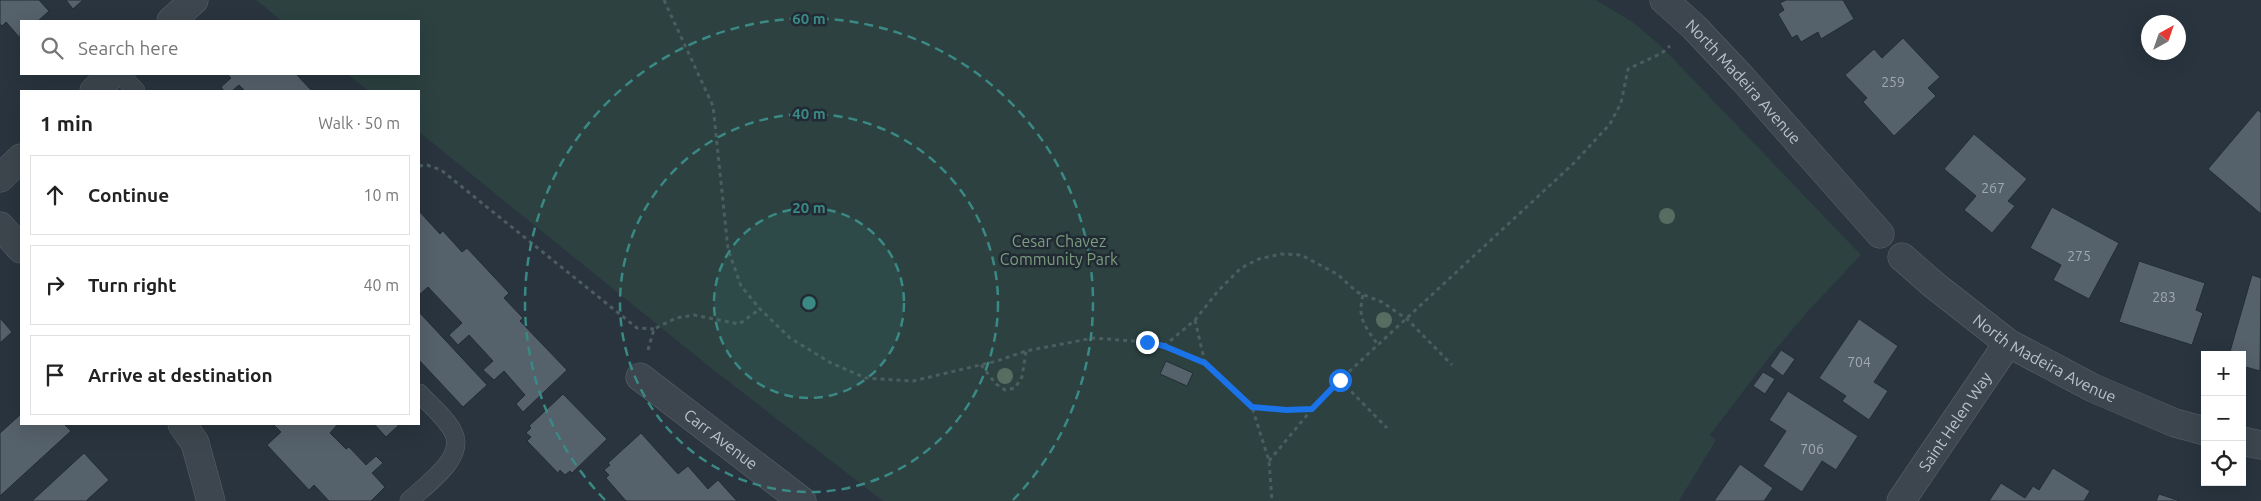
<!DOCTYPE html>
<meta charset="utf-8">
<style>
body{margin:0;font-family:Ubuntu,sans-serif;background:#f2f2f2;color:#222}
.controls{position:absolute;right:15px;bottom:15px;display:grid;overflow:hidden;border-radius:0px;box-shadow:0 5px 20px #0002}
.controls button{width:45px;height:45px;display:grid;place-items:center;padding:0;border:0;border-bottom:1px solid #e0e0e0;background:#fff;color:#222;font:25px sans-serif}
.compass{position:absolute;left:2141px;top:15px;width:45px;height:45px;border-radius:50%;background:#fff;box-shadow:0 5px 20px #0002;rotate:40deg}
.stop{position:absolute;width:15px;height:15px;margin:-11px;border:4px solid #1a73e8;border-radius:50%;background:#fff}
.stop.end{background:#1a73e8;border-color:#fff;box-shadow:0 1px 5px #0008}
.list{margin:0;padding:0;list-style:none}
h2{display:flex;justify-content:space-between;align-items:center;height:65px;margin:0;padding:0 20px;font-size:21px}
h2 small{font-size:16px;font-weight:400;color:#767676}
.list li{display:grid;grid-template-columns:32px 1fr auto;gap:15px;align-items:center;box-sizing:border-box;height:80px;margin:0 10px 10px;padding:0 10px;border:1px solid #e0e0e0;border-radius:0px}
.list b{display:block;font-size:19px;white-space:nowrap}
.list em{font-size:16px;font-style:normal;color:#767676}
.icon{flex:none;width:28px;height:28px;fill:none;stroke:currentColor;stroke-width:2;stroke-linecap:round;stroke-linejoin:round}
.map{position:relative;flex:none;width:2261px;height:501px;overflow:hidden}
.search{position:absolute;background:#fff;box-shadow:0 5px 20px #0002;left:20px;top:20px;width:400px;height:55px;display:flex;align-items:center;gap:12px;box-sizing:border-box;padding:0 18px;border-radius:0px;color:#767676;font-size:19px}
.panel{position:absolute;background:#fff;box-shadow:0 5px 20px #0002;left:20px;top:90px;width:400px;height:335px;border-radius:0px}
.map>svg:first-child{display:block}
.green{fill:#2c4140}
.building{fill:#55616b;stroke:#242d36}
.lines{fill:none;stroke-linecap:round;stroke-linejoin:round}
.lane-casing{stroke:#5b646c;stroke-width:19}
.street-casing{stroke:#5b646c;stroke-width:29}
.path{stroke:#4b5d5e;stroke-width:3;stroke-dasharray:4 4;stroke-linecap:butt}
.lane{stroke:#3d464e;stroke-width:18}
.street{stroke:#3d464e;stroke-width:28}
.tree{fill:#566d62}
.route{stroke:#1a73e8;stroke-width:6}
.ring{fill:none;stroke:#3a8985;stroke-width:2.5;stroke-dasharray:9 6}
.labels{text-anchor:middle;dominant-baseline:central;stroke-width:5;stroke-linejoin:round;paint-order:stroke}
.number-label{font-size:14px;fill:#a0a9b2}
.street-label{font-size:16px;fill:#b9c1c9;stroke:#222b34}
.park-label{font-size:16px;fill:#7b9c7f;stroke:#222b34}
.centre{fill:#3a8985;stroke:#222b34;stroke-width:2.5}
.ring-label{font-size:15px;text-anchor:middle;font-weight:bold;fill:#3a8985;stroke:#222b34;stroke-width:5;stroke-linejoin:round;paint-order:stroke}
</style>
<div class="map">
<svg width="2261" height="501" viewBox="0 0 2261 501">
<rect width="100%" height="100%" fill="#29343e"/>
<path class="green" d="M256,0H1596L1634,23L1660,45L1861,255L1809,310L1770,356L1710,435L1716,440L1679,501H883L711,368L419,132V91H369L347,74H419V21H282Z"/>
<path class="building" d="M0,0H39L49,11L38,21H21L20,38L6,22L2,26L0,24Z
M66,0H83L73,9Z
M1786,0H1843L1854,19L1821,39L1818,32L1801,42L1797,35L1792,38L1778,14L1784,10L1780,3Z
M1903,38L1940,77L1928,88L1936,96L1894,136L1863,102L1867,98L1845,75L1874,49L1882,58Z
M227,74H296L312,91H245L239,85L232,91H224L221,87L231,78Z
M2258,110L2261,113V214L2208,169Z
M1974,134L2027,179L2008,201L2015,206L1992,233L1964,210L1976,196L1944,169Z
M2052,207L2119,243L2089,299L2053,280L2061,265L2030,248Z
M419,211L440,234L443,231L462,252L467,248L509,293L504,298L523,318L520,321L567,370L523,412L516,404L525,395L504,371L494,380L483,370L493,361L469,335L458,345L449,335L462,323L428,287L419,295Z
M2139,261L2205,283L2196,310L2203,313L2192,345L2119,322Z
M2252,275L2261,278L2260,371L2242,366V355H2229Z
M419,312L487,385L463,407L419,360Z
M0,318L12,332L0,343Z
M1859,319L1898,346L1874,382L1888,391L1869,420L1842,401L1846,396L1819,378Z
M1781,350L1795,359L1783,376L1770,366Z
M1166,361L1193,373L1187,386L1160,374Z
M1763,372L1775,379L1765,394L1753,386Z
M1788,391L1858,436L1836,470L1822,461L1802,492L1763,466L1786,431L1769,420Z
M563,394L607,439L572,473L570,471L565,475L560,470L558,473L527,441L531,437L526,433L531,428L529,426Z
M21,414V424H64L71,431L0,496V433Z
M273,424H338L330,433L346,449L349,447L366,465L376,456L383,463L372,473L385,487L371,501H329L314,485L309,490L267,445L281,432Z
M374,424H400L386,437Z
M641,433L678,474L688,466L708,489L718,480L737,501H626L606,478L609,475L604,470L610,465L608,463Z
M84,453L109,480L87,500L88,501H32Z
M1740,464L1773,488L1764,501H1714Z
M2053,468L2090,491L2084,501H1989L2001,483L2025,498L2033,486L2039,490Z
M2159,494L2180,501H2156Z"/>
<g class="lines">
<g class="lane-casing">
<path id="lane" d="M120,74L136,91
M409,501C424,486 465,459 454,434C448,419 430,405 419,393"/>
</g>
<g class="street-casing">
<g id="street">
<path id="s1" d="M1664,0L1694,27L1743,79L1880,234"/>
<path d="M171,21L194,0"/>
<path d="M94,91L113,74"/>
<path d="M0,178L21,158"/>
<path d="M0,226L21,249"/>
<path id="s2" d="M1902,257L1934,285L2008,343L2093,388L2175,423L2205,431"/>
<path id="s3" d="M640,377L802,501"/>
<path d="M182,424L195,443L211,501"/>
<path d="M2242,441L2261,445"/>
<path id="s4" d="M1901,501L2008,343"/>
</g>
</g>
<path class="path" d="M664,0L713,106L728,249L741,286L760,309L790,338L831,363L866,378L913,381L997,361L1026,351L1093,338L1147,342L1164,346L1205,363L1252,407L1269,461L1272,501
M419,166L427,165L441,170L637,328L654,329
M1363,295C1357,319 1365,326 1378,345
M1195,320L1205,363
M1164,346L1195,320L1218,291L1241,268L1259,259L1281,254L1301,255L1337,274L1357,292L1382,302L1407,319L1452,365
M648,350L654,329L676,318L694,315L739,324L760,309
M981,365L996,384L1005,390L1015,388L1022,377L1026,351
M1340,380L1387,428
M1252,407L1286,410L1312,409
M1269,461L1312,409L1340,380L1574,163L1610,124L1621,103L1628,69L1662,53L1670,46"/>
<use href="#lane" class="lane"/>
<use href="#street" class="street"/>
</g>
<g class="tree">
<circle cx="1667" cy="216" r="8"/>
<circle cx="1384" cy="320" r="8"/>
<circle cx="1005" cy="376" r="8"/>
</g>
<g class="lines">
<path class="route" d="M1147,342L1164,346L1205,363L1252,407L1286,410L1312,409L1340,380"/>
</g>
<circle cx="809" cy="303" r="95" fill="#3a8985" fill-opacity=".12"/>
<g class="ring">
<circle cx="809" cy="303" r="95"/>
<circle cx="809" cy="303" r="189"/>
<path d="M605 500A284 284 0 1 1 1013 500"/>
</g>
<g class="labels">
<g class="number-label">
<text x="1893" y="82">259</text>
<text x="1993" y="188">267</text>
<text x="2079" y="256">275</text>
<text x="2164" y="297">283</text>
<text x="1859" y="362">704</text>
<text x="1812" y="449">706</text>
</g>
<g class="street-label">
<text stroke="none"><textPath href="#s1" startOffset="114">North Madeira Avenue</textPath></text>
<text stroke="none"><textPath href="#s2" startOffset="176">North Madeira Avenue</textPath></text>
<text stroke="none"><textPath href="#s4" startOffset="96">Saint Helen Way</textPath></text>
<text stroke="none"><textPath href="#s3" startOffset="102">Carr Avenue</textPath></text>
</g>
<g class="park-label">
<text x="1059" y="241">Cesar Chavez<tspan x="1059" dy="18">Community Park</tspan></text>
</g>
</g>
<circle cx="809" cy="303" r="8" class="centre"/>
<g class="ring-label">
<text x="809" y="24">60 m</text>
<text x="809" y="119">40 m</text>
<text x="809" y="213">20 m</text>
</g>
</svg>
<div class="controls">
<button>+</button>
<button>−</button>
<button><svg class="icon" aria-label="locate" viewBox="0 0 24 24"><circle cx="12" cy="12" r="6"/><path d="M12 2v4M12 18v4M2 12h4M18 12h4"/></svg></button>
</div>
<svg class="compass" viewBox="-18 -18 36 36"><path d="M0-13l5 13h-10z" fill="#e53935"/><path d="M0 13l5-13h-10z" fill="#767676"/></svg>
<div class="stop" style="left:1340px;top:380px"></div>
<div class="stop end" style="left:1147px;top:342px"></div>
<div class="search"><svg class="icon" aria-label="search" viewBox="0 0 24 24"><circle cx="10" cy="10" r="6"/><path d="M15 15l6 6"/></svg>Search here</div>
<section class="panel">
<h2>1 min<small>Walk · 50 m</small></h2>
<ul class="list">
<li><svg class="icon" aria-label="ahead" viewBox="0 0 24 24"><path d="M12 20V5M6 11l6-6 6 6"/></svg><div><b>Continue</b></div><em>10 m</em></li>
<li><svg class="icon" aria-label="right" viewBox="0 0 24 24"><path d="M7 20v-9h11M14 6l5 5-5 5"/></svg><div><b>Turn right</b></div><em>40 m</em></li>
<li><svg class="icon" aria-label="arrive" viewBox="0 0 24 24"><path d="M6 21V4h12l-3 4 3 4H6"/></svg><div><b>Arrive at destination</b></div></li>
</ul>
</section>
</div>
